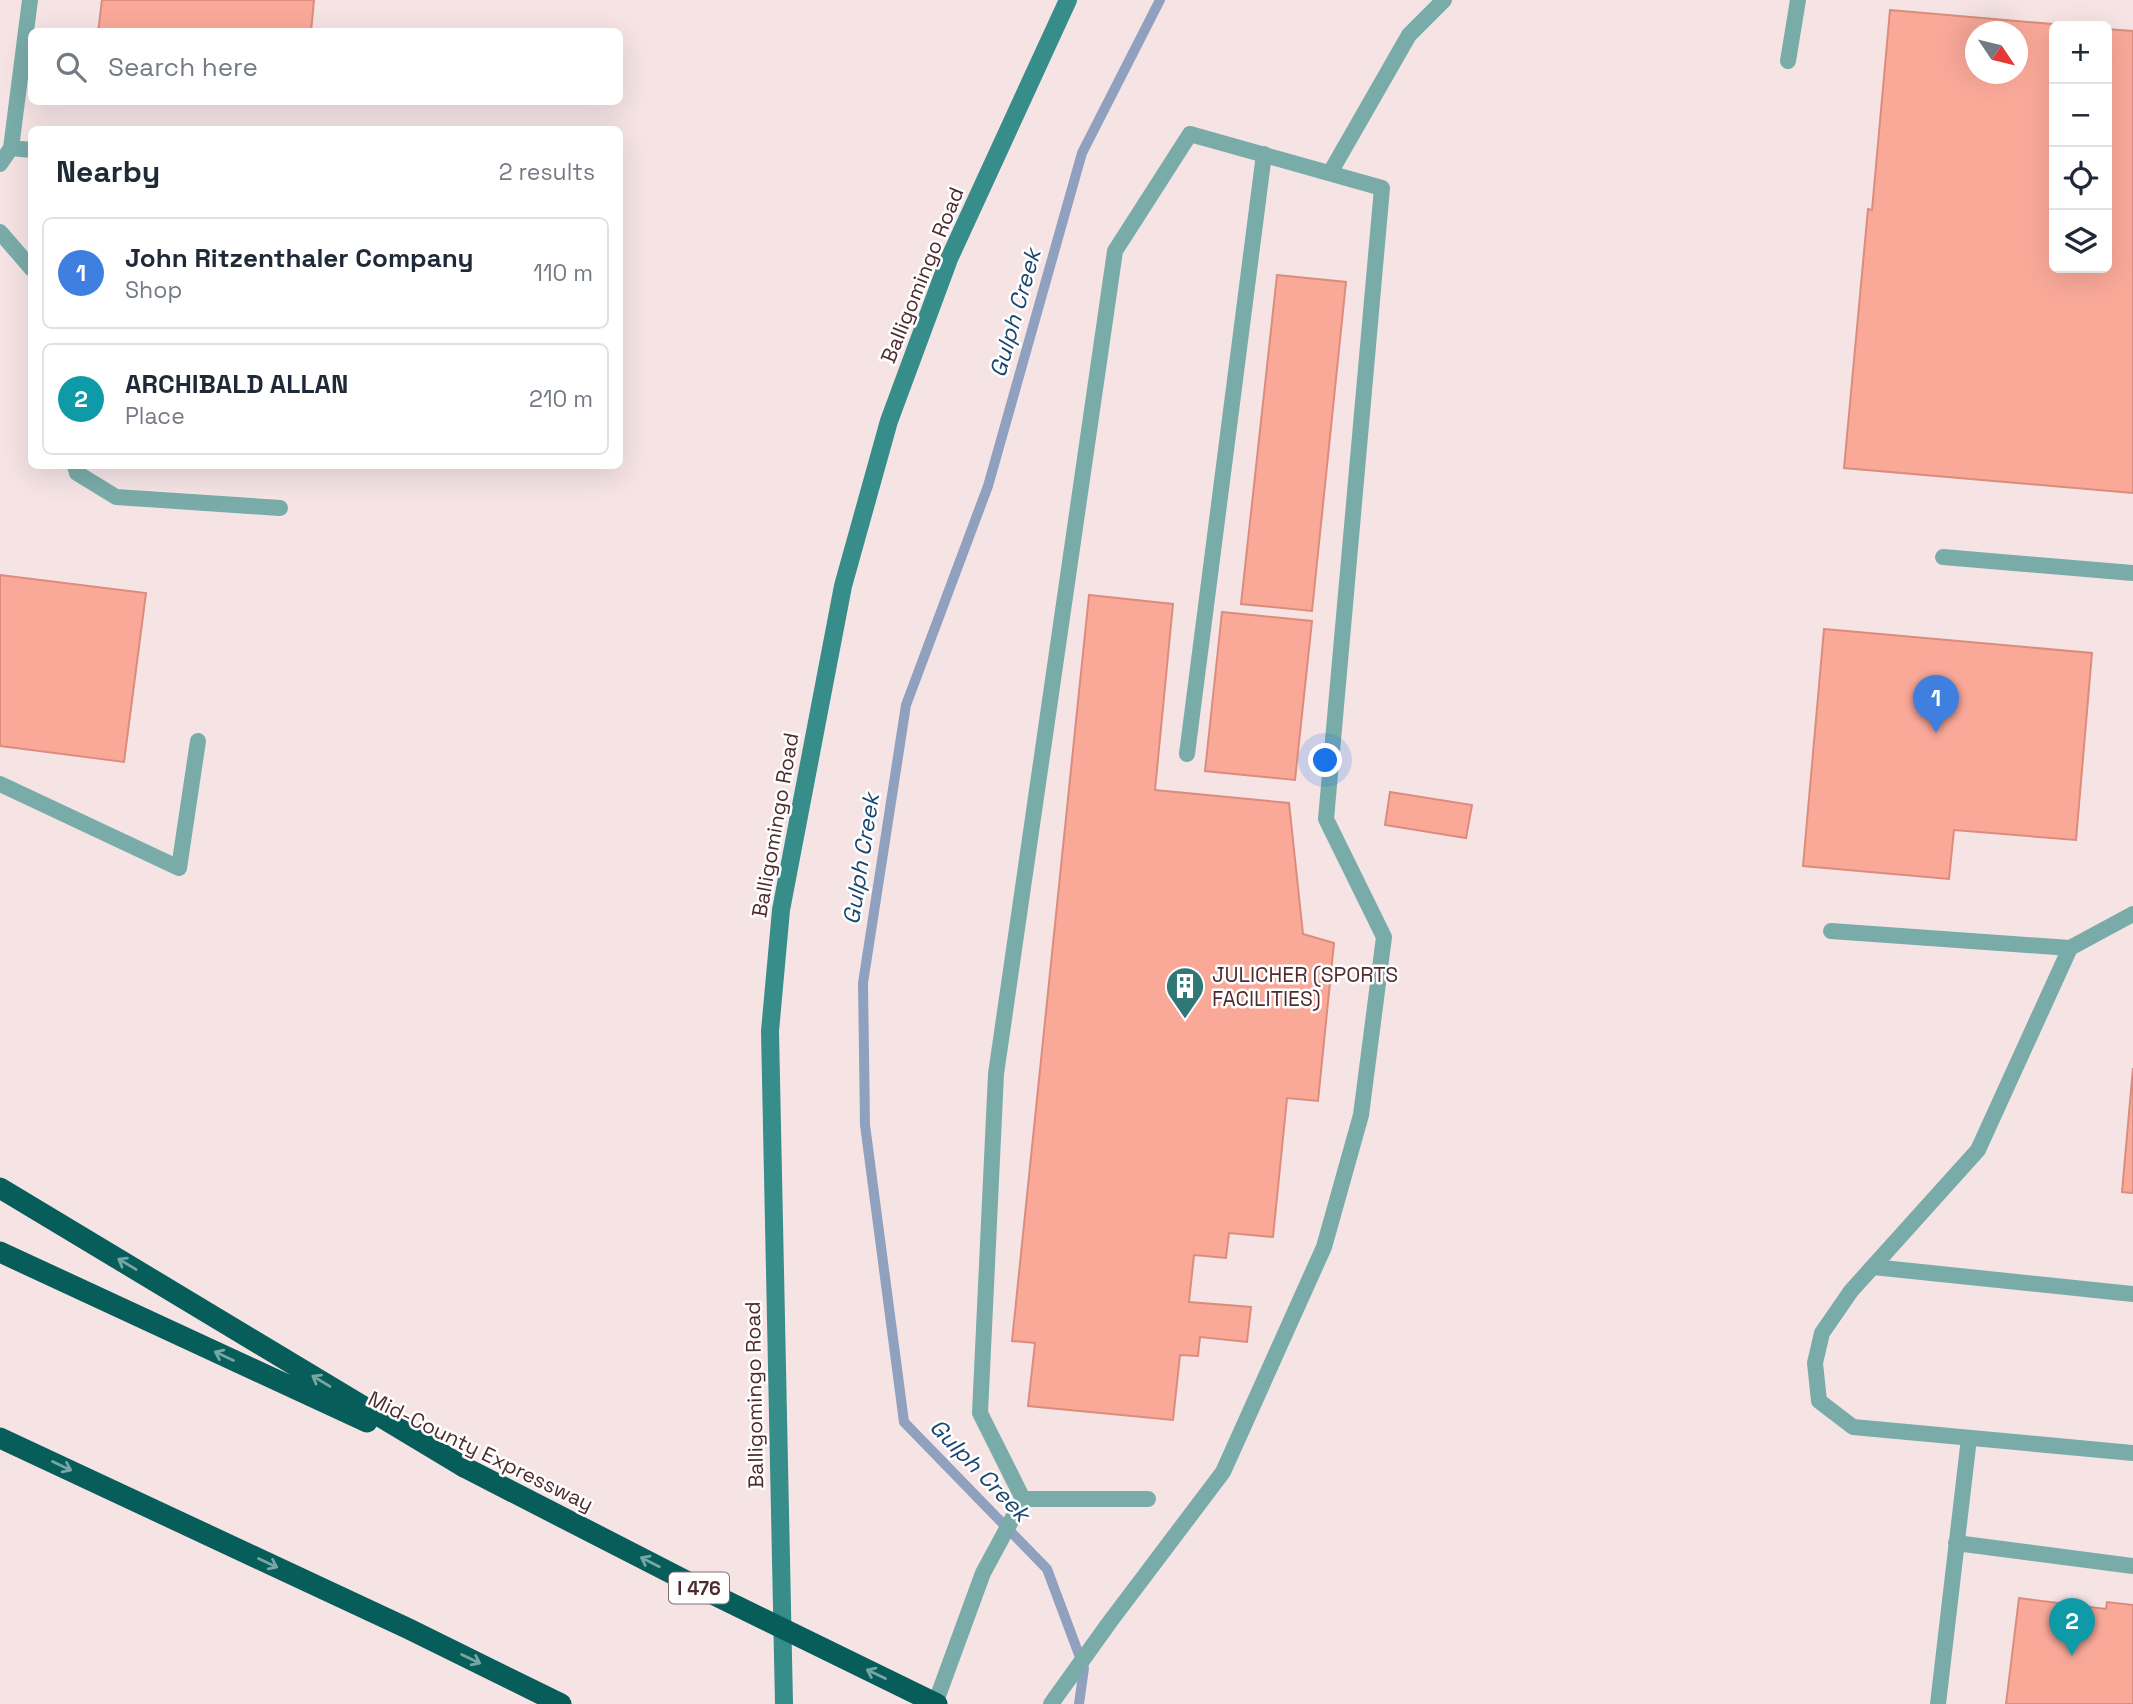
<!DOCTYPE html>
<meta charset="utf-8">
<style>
body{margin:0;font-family:"Space Grotesk",sans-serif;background:#f2f2f3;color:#1f2937}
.controls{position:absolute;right:21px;top:21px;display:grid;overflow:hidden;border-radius:10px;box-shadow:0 7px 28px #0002}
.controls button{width:63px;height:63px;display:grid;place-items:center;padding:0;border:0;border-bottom:2px solid #e0e1e3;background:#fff;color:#1f2937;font:35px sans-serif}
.compass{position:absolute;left:1965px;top:21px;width:63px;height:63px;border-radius:50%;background:#fff;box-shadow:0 7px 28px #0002;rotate:125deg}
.you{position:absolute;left:1326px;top:761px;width:24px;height:24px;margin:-18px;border:5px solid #fff;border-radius:50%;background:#1a73e8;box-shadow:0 0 0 10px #1a73e833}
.badge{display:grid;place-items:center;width:46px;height:46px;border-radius:50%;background:#d93025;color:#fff;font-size:23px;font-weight:700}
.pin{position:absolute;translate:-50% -58px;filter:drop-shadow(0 2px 4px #0008)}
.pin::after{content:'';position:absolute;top:37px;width:24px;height:21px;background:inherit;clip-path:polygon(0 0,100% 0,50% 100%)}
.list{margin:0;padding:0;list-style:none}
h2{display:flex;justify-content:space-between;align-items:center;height:91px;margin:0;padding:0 28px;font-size:30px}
h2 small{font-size:23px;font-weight:400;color:#747a83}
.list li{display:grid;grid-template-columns:46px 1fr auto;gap:21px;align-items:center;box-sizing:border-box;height:112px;margin:0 14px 14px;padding:0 14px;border:2px solid #e0e1e3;border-radius:10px}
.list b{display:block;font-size:26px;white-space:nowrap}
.list p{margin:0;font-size:23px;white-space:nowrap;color:#747a83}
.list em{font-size:23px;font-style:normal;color:#747a83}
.icon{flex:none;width:38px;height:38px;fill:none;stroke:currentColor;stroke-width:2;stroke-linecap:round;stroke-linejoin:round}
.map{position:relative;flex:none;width:2133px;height:1704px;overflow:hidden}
.search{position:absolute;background:#fff;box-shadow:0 7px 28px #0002;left:28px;top:28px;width:595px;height:77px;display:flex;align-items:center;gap:18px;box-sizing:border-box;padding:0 24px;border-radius:10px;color:#747a83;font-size:26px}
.panel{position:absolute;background:#fff;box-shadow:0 7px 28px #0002;left:28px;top:126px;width:595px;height:343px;border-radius:10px}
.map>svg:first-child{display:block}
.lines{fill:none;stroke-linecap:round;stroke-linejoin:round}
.stream{stroke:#90a1c0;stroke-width:10}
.building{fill:#faa999;stroke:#db8c7d;stroke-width:2;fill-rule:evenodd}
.lane{stroke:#79aca9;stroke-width:16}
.secondary{stroke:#378d8a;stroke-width:18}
.highway{stroke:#075d5a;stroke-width:21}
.highway-bridge{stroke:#075d5a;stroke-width:21}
.oneway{stroke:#77a6a4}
.labels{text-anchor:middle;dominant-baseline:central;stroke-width:5;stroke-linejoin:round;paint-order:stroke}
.shield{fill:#fff;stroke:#826b6e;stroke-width:2}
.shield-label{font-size:19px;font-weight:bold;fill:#4d2b30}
.street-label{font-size:21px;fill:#4d2b30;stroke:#fff}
.poi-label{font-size:21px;fill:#4d2b30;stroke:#fff;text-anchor:start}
.water-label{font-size:23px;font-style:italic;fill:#184571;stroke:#fff}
</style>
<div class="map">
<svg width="2133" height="1704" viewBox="0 0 2133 1704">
<rect width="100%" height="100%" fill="#f6e4e5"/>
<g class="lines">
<path class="stream" d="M1079,1704L1084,1668L1047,1569L904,1422L865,1125L863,983L906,705L988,486L1082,153L1160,0"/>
</g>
<path class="building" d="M102,0H314L311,32H98Z
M1890,10L2076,26H2054V268H2107V29L2133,31V493L1844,468L1868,209L1872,210ZM1976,32H2018V74H1976Z
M1277,275L1346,282L1312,611L1241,604Z
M0,575L146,593L124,762L0,746Z
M1089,595L1173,604L1155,790L1289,803L1303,934L1334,943L1318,1101L1287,1098L1273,1237L1229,1233L1226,1258L1194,1255L1189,1302L1251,1307L1247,1342L1200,1337L1198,1356L1180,1355L1173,1420L1028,1406L1035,1343L1012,1341Z
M1222,612L1312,621L1295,780L1205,771Z
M1824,629L2092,653L2076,840L1954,830L1949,879L1803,866Z
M1390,792L1472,805L1466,838L1385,825Z
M2133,1068V1193L2122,1192Z
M2019,1598L2106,1609L2107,1602L2133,1605V1704H2006Z"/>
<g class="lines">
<path class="lane" d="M1788,61L1798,0
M11,148L32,150
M0,164L11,148L30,0
M1330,173L1409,35L1444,0
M0,232L32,269
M75,466L77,473L116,497L280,508
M1943,557L2133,573
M1187,754L1264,154
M0,784L179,868L198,741
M1831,931L2070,948L2133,914
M2070,948L1978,1150L1851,1291L1822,1333L1815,1363L1819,1401L1853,1427L2133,1453
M1873,1267L2133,1294
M1023,1499L980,1413L996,1074L1115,251L1190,134L1382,188L1326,819L1384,937L1361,1115L1324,1247L1223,1472L1109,1623L1051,1704
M1956,1543L2133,1566
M935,1704L983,1573L1023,1499H1148
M1938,1704L1969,1438"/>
<path class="secondary" d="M784,1704L770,1031L781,910L843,586L889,421L949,259L1068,0"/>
<path class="highway" d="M0,1188L464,1467
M0,1252L367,1422
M0,1438L409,1629L561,1704"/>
<path class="highway-bridge" d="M464,1467L700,1588L937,1704"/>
</g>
<defs><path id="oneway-shaft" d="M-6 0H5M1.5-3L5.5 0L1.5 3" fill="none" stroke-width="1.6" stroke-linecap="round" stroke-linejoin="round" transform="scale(1.75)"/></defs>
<g class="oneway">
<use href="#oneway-shaft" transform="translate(127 1264) rotate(-149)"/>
<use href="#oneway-shaft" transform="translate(224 1356) rotate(-155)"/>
<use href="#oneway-shaft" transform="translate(321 1381) rotate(-149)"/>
<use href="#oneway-shaft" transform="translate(62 1466) rotate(25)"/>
<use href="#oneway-shaft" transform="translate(650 1562) rotate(-153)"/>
<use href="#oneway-shaft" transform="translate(268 1563) rotate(25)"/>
<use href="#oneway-shaft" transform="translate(471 1659) rotate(26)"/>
<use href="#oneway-shaft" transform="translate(876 1674) rotate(-154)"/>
</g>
<defs>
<g id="building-pin" transform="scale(2.0125)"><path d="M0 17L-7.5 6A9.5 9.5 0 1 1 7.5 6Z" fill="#2f7875" stroke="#fff"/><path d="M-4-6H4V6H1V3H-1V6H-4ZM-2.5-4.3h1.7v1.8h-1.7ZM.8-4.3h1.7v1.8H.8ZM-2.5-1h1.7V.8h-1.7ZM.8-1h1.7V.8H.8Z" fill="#fff"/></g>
</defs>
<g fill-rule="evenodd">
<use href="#building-pin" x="1185" y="986"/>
</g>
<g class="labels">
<rect class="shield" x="669" y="1572.5" width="60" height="31" rx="5"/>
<g class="shield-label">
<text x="699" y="1588">I 476</text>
</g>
<g class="street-label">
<text transform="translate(922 275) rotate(-68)">Balligomingo Road</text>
<text transform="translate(775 825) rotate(-80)">Balligomingo Road</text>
<text transform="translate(754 1395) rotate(-91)">Balligomingo Road</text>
<text transform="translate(481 1451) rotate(26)">Mid-County Expressway</text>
</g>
<g class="poi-label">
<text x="1212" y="974">JULICHER (SPORTS<tspan x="1212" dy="24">FACILITIES)</tspan></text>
</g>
<g class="water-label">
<text transform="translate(1015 313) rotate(-74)">Gulph Creek</text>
<text transform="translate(861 859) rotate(-81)">Gulph Creek</text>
<text transform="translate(980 1470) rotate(46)">Gulph Creek</text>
</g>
</g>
</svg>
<div class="controls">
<button>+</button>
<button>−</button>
<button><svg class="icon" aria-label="locate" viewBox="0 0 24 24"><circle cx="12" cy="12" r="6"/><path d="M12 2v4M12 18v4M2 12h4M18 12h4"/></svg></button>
<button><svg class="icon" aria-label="layers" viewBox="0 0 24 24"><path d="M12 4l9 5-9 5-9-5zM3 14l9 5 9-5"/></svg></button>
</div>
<svg class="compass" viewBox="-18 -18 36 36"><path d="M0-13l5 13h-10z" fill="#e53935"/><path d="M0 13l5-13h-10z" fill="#747a83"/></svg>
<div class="you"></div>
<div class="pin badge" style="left:1936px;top:733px;background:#3f7fe0">1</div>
<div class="pin badge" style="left:2072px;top:1656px;background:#0f9aa8">2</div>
<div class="search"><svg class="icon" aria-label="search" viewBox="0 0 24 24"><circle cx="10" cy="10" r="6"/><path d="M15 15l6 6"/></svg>Search here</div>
<section class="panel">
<h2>Nearby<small>2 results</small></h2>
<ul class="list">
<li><span class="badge" style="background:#3f7fe0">1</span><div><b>John Ritzenthaler Company</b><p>Shop</p></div><em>110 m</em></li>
<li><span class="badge" style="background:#0f9aa8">2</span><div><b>ARCHIBALD ALLAN</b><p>Place</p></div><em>210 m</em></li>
</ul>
</section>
</div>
